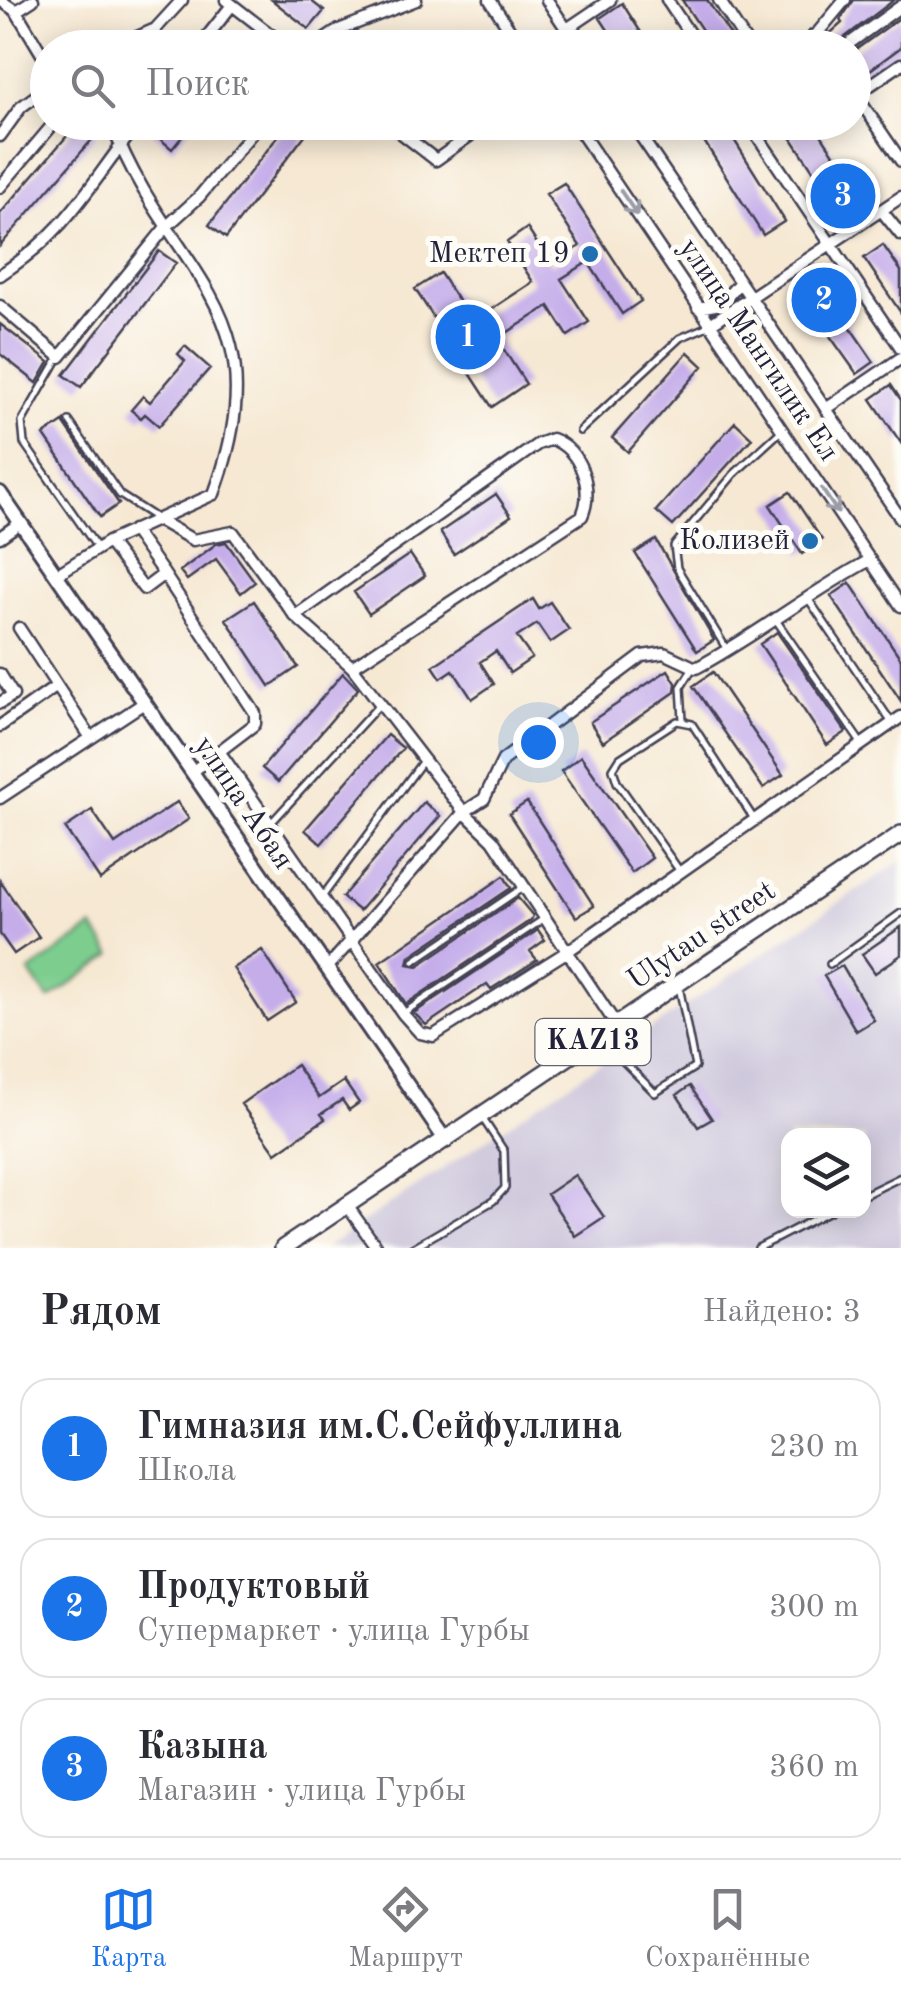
<!DOCTYPE html>
<html lang="ru">
<meta charset="utf-8">
<style>
body{margin:0;font-family:"Old Standard TT",serif;background:#f2f2f3;color:#2b2b33}
.controls{position:absolute;right:30px;bottom:30px;display:grid;overflow:hidden;border-radius:20px;box-shadow:0 5px 25px #0003}
.controls button{width:90px;height:90px;display:grid;place-items:center;padding:0;border:0;border-bottom:2px solid #e1e1e2;background:#fff;color:#2b2b33;font:50px sans-serif}
.you{position:absolute;left:538px;top:742px;width:35px;height:35px;margin:-25px;border:8px solid #fff;border-radius:50%;background:#1a73e8;box-shadow:0 0 0 15px #1a73e833}
.badge{display:grid;place-items:center;width:65px;height:65px;border-radius:50%;background:#1a73e8;color:#fff;font-size:32px;font-weight:700}
.pin{position:absolute;translate:-50% -50%;border:5px solid #fff;box-shadow:0 2px 10px #0006}
.list{margin:0;padding:0;list-style:none}
h2{display:flex;justify-content:space-between;align-items:center;height:130px;margin:0;padding:0 40px;font-size:42px}
h2 small{font-size:32px;font-weight:400;color:#7c7c81}
.list li{display:grid;grid-template-columns:65px 1fr auto;gap:30px;align-items:center;box-sizing:border-box;height:140px;margin:0 20px 20px;padding:0 20px;border:2px solid #e1e1e2;border-radius:30px}
.list b{display:block;font-size:38px;white-space:nowrap}
.list p{margin:0;font-size:32px;white-space:nowrap;color:#7c7c81}
.list em{font-size:32px;font-style:normal;color:#7c7c81}
.icon{flex:none;width:55px;height:55px;fill:none;stroke:currentColor;stroke-width:2;stroke-linecap:round;stroke-linejoin:round}
.map{position:relative;flex:none;width:901px;height:1248px;overflow:hidden}
.search{position:absolute;background:#fff;box-shadow:0 5px 25px #0003;left:30px;right:30px;top:30px;height:110px;display:flex;align-items:center;gap:25px;box-sizing:border-box;padding:0 35px;border-radius:55px;color:#7c7c81;font-size:38px}
.sheet{height:610px;background:#fff}
nav{display:flex;justify-content:space-around;align-items:center;box-sizing:border-box;height:140px;border-top:2px solid #e1e1e2;background:#fff;font-size:28px;color:#7c7c81}
nav a{display:grid;justify-items:center;gap:5px}
nav .on{color:#1a73e8}
.map>svg:first-child{display:block}
.industrial{fill:#c7c0d8;fill-rule:evenodd}
.green{fill:#7ccd8e;stroke:#4f7864;stroke-width:2.5}
.building{fill:#c5adea}
.lines{fill:none;stroke-linecap:round;stroke-linejoin:round}
.service-casing{stroke:#424052;stroke-width:10}
.minor-casing{stroke:#424052;stroke-width:15}
.tertiary-casing{stroke:#424052;stroke-width:18}
.primary-casing{stroke:#424052;stroke-width:20}
.service{stroke:#fff;stroke-width:5}
.minor{stroke:#fff;stroke-width:10}
.tertiary{stroke:#fff;stroke-width:12}
.primary{stroke:#fff;stroke-width:15}
.oneway{stroke:#9c9ca7}
.poi-dot{fill:#1f6fb2;stroke:#fdfcf7;stroke-width:4}
.labels{text-anchor:middle;dominant-baseline:central;stroke-width:10;stroke-linejoin:round;paint-order:stroke}
.shield{fill:#fdfcf7;stroke:#646373;stroke-width:2.5}
.shield-label{font-size:28px;font-weight:bold;fill:#22223b}
.poi-label{font-size:30px;fill:#22223b;stroke:#fdfcf7;text-anchor:end}
.street-label{font-size:30px;fill:#22223b;stroke:#fdfcf7}
</style>
<div class="map">
<svg width="901" height="1248" viewBox="0 0 901 1248">
<rect width="100%" height="100%" fill="#fdfcf7"/>
<filter id="ink" filterUnits="userSpaceOnUse"><feTurbulence type="fractalNoise" baseFrequency=".01" numOctaves="2"/><feDisplacementMap in="SourceGraphic" scale="20" xChannelSelector="R" yChannelSelector="G"/><feConvolveMatrix kernelMatrix="1 2 1 2 8 2 1 2 1" color-interpolation-filters="sRGB"/></filter>
<filter id="wash" filterUnits="userSpaceOnUse"><feTurbulence type="fractalNoise" baseFrequency=".0048" numOctaves="4" result="noise"/><feDisplacementMap in="SourceGraphic" scale="40" xChannelSelector="R" yChannelSelector="G"/><feGaussianBlur stdDeviation="2.25" result="paint"/><feColorMatrix in="noise" values="0 0 0 0 0 0 0 0 0 0 0 0 0 0 0 0 0 1.4 0 .05"/><feComposite in="paint" operator="in"/></filter>
<g filter="url(#wash)">
<rect width="100%" height="100%" fill="#f6e8d2"/>
<path class="industrial" d="M901,861V1248H325ZM788,1136H864V1210H788Z"/>
<path class="green" d="M93,927L112,955L49,999L29,972Z"/>
<g id="blocks">
<path class="building" d="M272,0H310L324,11L309,29Z
M682,0H707L739,48H714Z
M854,0H894L832,47L826,37L842,23L840,20Z
M622,3L642,34L639,36L647,48H620L600,18Z
M901,17V47L854,82V51Z
M79,122L96,135L0,246V214Z
M160,122H194L172,149L152,132Z
M289,122H315L226,238L209,225Z
M692,122H723L785,221L763,235Z
M781,122H813L856,188L834,202Z
M564,183L641,301L622,314L588,262L561,279L589,322L568,336L549,306L497,339L526,384L492,407L415,289L440,273L472,322L533,282L507,242L527,228L551,265L580,246L546,194Z
M883,245L901,271V313L864,258Z
M159,251L176,263L81,387L64,375Z
M821,285L874,362L857,374L803,298Z
M0,324L49,362L37,383L0,354Z
M185,346L210,368L159,426L145,414L141,418L131,410L143,396L150,402L185,361L178,354Z
M688,352L703,366L628,452L612,438Z
M891,385L901,400V443L871,399Z
M63,422L119,504L100,517L44,435Z
M735,422L752,438L673,526L656,511Z
M790,492L822,540L802,554L770,505Z
M496,494L511,516L454,554L440,532Z
M656,540L714,640L697,651L635,553Z
M226,542L255,582L241,593L216,559L187,580L180,571L216,544Z
M410,554L425,576L369,614L354,592Z
M850,583L901,659V701L831,596Z
M533,599L539,609L550,602L569,630L550,643L537,624L517,637L532,658L510,673L496,651L480,662L494,684L472,699L453,670L441,678L433,666Z
M254,601L298,667L270,686L226,619Z
M777,632L846,732L827,745L760,644Z
M668,670L676,683L675,692L603,742L590,722Z
M713,672L783,775L763,788L693,686Z
M343,673L358,689L278,782L262,768Z
M387,735L403,748L321,844L305,830Z
M581,756L652,858L632,873L561,771Z
M177,802L189,819L100,880L65,828L92,810L115,844Z
M424,802L440,816L359,911L342,897Z
M527,802L594,906L576,917L509,814Z
M504,876L511,888L410,956L408,964L418,966L518,898L533,916L531,920L406,1004L379,962Z
M0,881L39,937L14,954L0,934Z
M901,927V955L875,973L862,954Z
M538,930L545,940L530,951L537,960L491,989L487,984L426,1025L414,1013Z
M262,950L296,1002L267,1021L233,968Z
M842,966L874,1020L856,1031L824,976Z
M296,1065L319,1098L344,1081L359,1103L349,1110L342,1100L321,1114L325,1119L276,1153L241,1104Z
M690,1086L712,1119L698,1127L677,1095Z
M575,1175L604,1217L575,1236L547,1194Z"/>
</g>
</g>
<g filter="url(#ink)">
<use href="#blocks" fill-opacity="0" stroke="#424052" stroke-width="2.5"/>
<g class="lines">
<g class="service-casing">
<path id="service" d="M58,359L22,422L24,443L98,549
M69,421L120,495L156,518
M580,431L680,338L708,326
M807,597L892,723
M776,620L861,743
M726,648L677,568L674,546L734,474L781,431
M683,720L681,687L693,668
M271,823L380,704
M679,870L617,782L613,769L620,758L677,721L692,724L754,819
M322,897L422,762
M414,961L522,888
M830,964L901,913
M405,1012L545,918
M602,1040L655,1093L695,1067L679,986
M864,1195L901,1177
M412,1248L493,1201L505,1188L504,1151L483,1119
M758,1248L832,1210"/>
</g>
<g class="minor-casing">
<path id="minor" d="M0,0L16,11L48,64
M226,0L288,48
M490,0L522,48
M547,0L579,48
M667,0L699,48
M719,0L750,48
M16,11L33,0
M567,29L610,0
M814,35L823,48
M112,48L153,30
M138,48L182,0
M198,48L232,5
M312,48L339,30L416,0
M805,48L845,0
M843,48L901,6
M854,92L901,161
M856,95L901,64
M387,122L436,160L489,122
M574,122L901,606
M631,122L901,519
M748,122L901,348
M0,136L21,107L48,87
M0,187L55,122
M881,210L901,235
M0,275C70,229 89,185 139,122
M0,306L60,357L166,227L199,197L261,122
M698,308L721,304L739,283
M709,325L901,197
M826,409L901,358
M158,520L193,540L233,532L295,616L352,667L582,516C594,489 581,450 552,439L538,444L295,616
M133,530L164,574
M0,537L20,523
M108,542L144,589L164,574L255,713V724L192,772
M56,575L108,542L214,494C284,304 169,277 111,122
M19,628L91,738
M352,667L464,812L484,799L503,760L642,656L664,653L696,668C756,636 809,593 870,560
M0,674L13,695L0,703
M0,726L57,686
M219,751L403,1014L420,1033L433,1036L568,951L901,717
M0,798L144,703
M327,968L464,812L493,840L617,1026
M346,1204L377,1248"/>
</g>
<g class="tertiary-casing">
<path id="tertiary" d="M0,493L446,1141"/>
</g>
<g class="primary-casing">
<path id="primary" d="M283,1248L901,834"/>
</g>
<use href="#service" class="service"/>
<use href="#minor" class="minor"/>
<use href="#tertiary" class="tertiary"/>
<use href="#primary" class="primary"/>
</g>
<defs><path id="oneway-shaft" d="M-6 0H5M1.5-3L5.5 0L1.5 3" fill="none" stroke-width="1.6" stroke-linecap="round" stroke-linejoin="round" transform="scale(2.5)"/></defs>
<g class="oneway">
<use href="#oneway-shaft" transform="translate(629 203) rotate(56)"/>
<use href="#oneway-shaft" transform="translate(830 501) rotate(56)"/>
</g>
</g>
<g class="poi-dot">
<circle cx="590" cy="254" r="10"/>
<circle cx="810" cy="541" r="10"/>
</g>
<g class="labels">
<rect class="shield" x="535.5" y="1019" width="115" height="46" rx="8"/>
<g class="shield-label">
<text x="593" y="1042">KAZ13</text>
</g>
<g class="poi-label">
<text x="570" y="254">Мектеп 19</text>
<text x="790" y="541">Колизей</text>
</g>
<g class="street-label">
<text transform="translate(758 350) rotate(56)">улица Мангилик Ел</text>
<text transform="translate(243 803) rotate(56)">улица Абая</text>
<text transform="translate(702 936) rotate(-34)">Ulytau street</text>
</g>
</g>
</svg>
<div class="controls">
<button><svg class="icon" aria-label="layers" viewBox="0 0 24 24"><path d="M12 4l9 5-9 5-9-5zM3 14l9 5 9-5"/></svg></button>
</div>
<div class="you"></div>
<div class="pin badge" style="left:468px;top:337px">1</div>
<div class="pin badge" style="left:824px;top:300px">2</div>
<div class="pin badge" style="left:843px;top:196px">3</div>
<div class="search"><svg class="icon" aria-label="search" viewBox="0 0 24 24"><circle cx="10" cy="10" r="6"/><path d="M15 15l6 6"/></svg>Поиск</div>
</div>
<section class="sheet">
<h2>Рядом<small>Найдено: 3</small></h2>
<ul class="list">
<li><span class="badge">1</span><div><b>Гимназия им.С.Сейфуллина</b><p>Школа</p></div><em>230 m</em></li>
<li><span class="badge">2</span><div><b>Продуктовый</b><p>Супермаркет · улица Гурбы</p></div><em>300 m</em></li>
<li><span class="badge">3</span><div><b>Казына</b><p>Магазин · улица Гурбы</p></div><em>360 m</em></li>
</ul>
</section>
<nav>
<a class="on"><svg class="icon" aria-label="map" viewBox="0 0 24 24"><path d="M3 6l6-2 6 2 6-2v14l-6 2-6-2-6 2zM9 4v14M15 6v14"/></svg>Карта</a>
<a><svg class="icon" aria-label="directions" viewBox="0 0 24 24"><path d="M12 3l9 9-9 9-9-9zM9 14v-3h6M13 9l2 2-2 2"/></svg>Маршрут</a>
<a><svg class="icon" aria-label="saved" viewBox="0 0 24 24"><path d="M7 4h10v16l-5-4-5 4z"/></svg>Сохранённые</a>
</nav>
